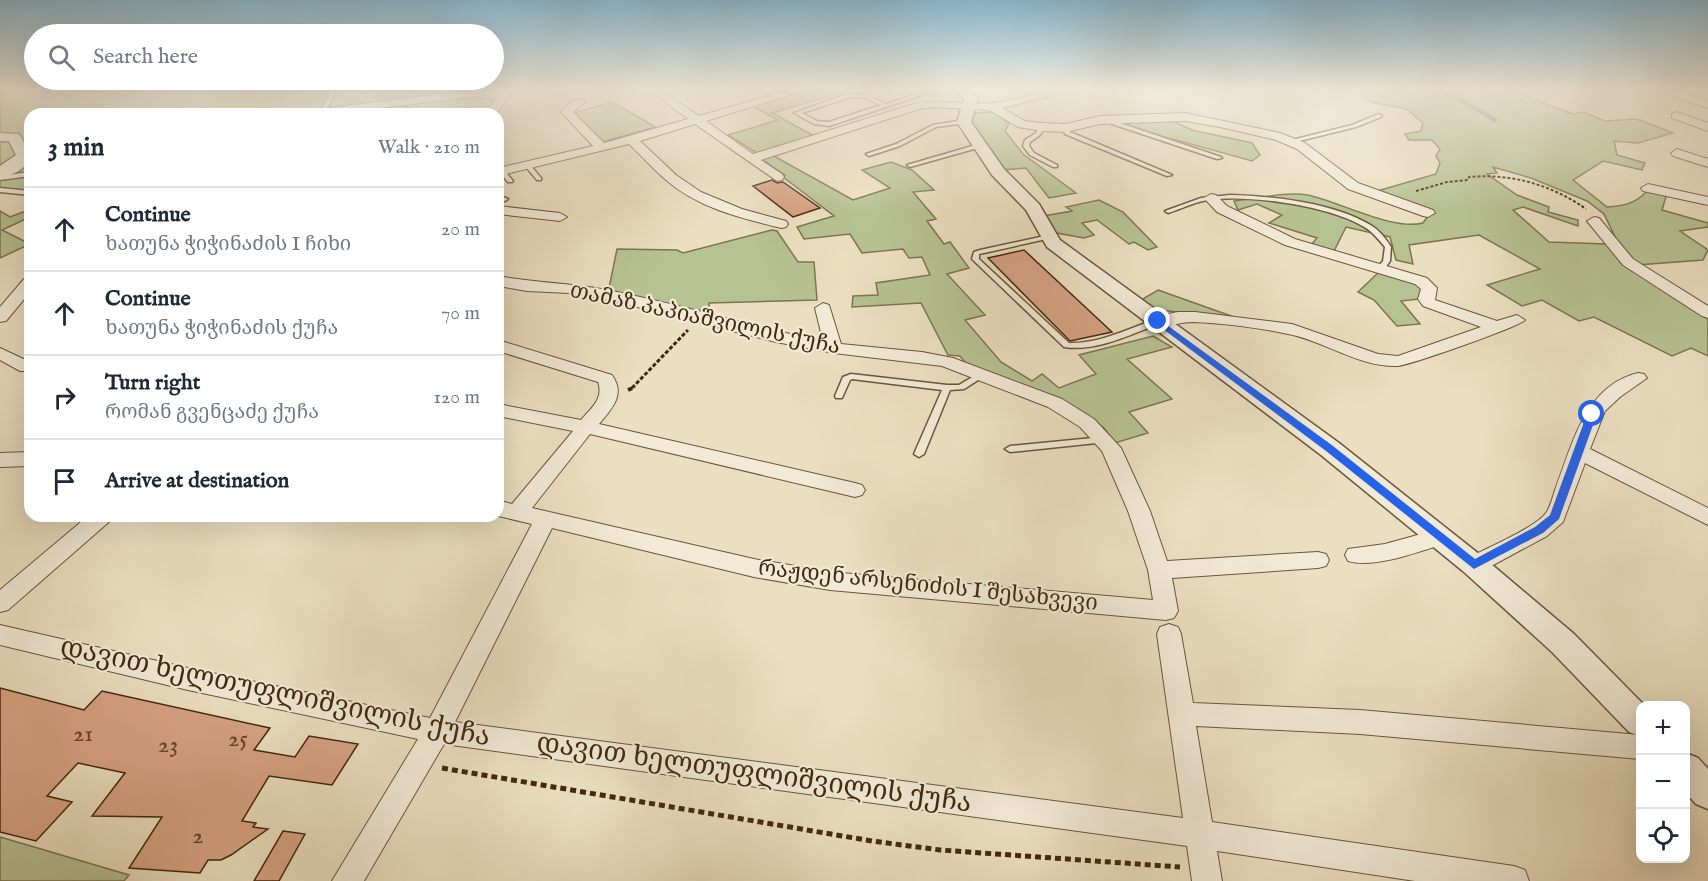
<!DOCTYPE html>
<meta charset="utf-8">
<style>
body{margin:0;font-family:"IM FELL English","Noto Serif Georgian",serif;background:#f6f6f7;color:#1f2937}
.controls{position:absolute;right:18px;bottom:18px;display:grid;overflow:hidden;border-radius:12px;box-shadow:0 6px 24px #0002}
.controls button{width:54px;height:54px;display:grid;place-items:center;padding:0;border:0;border-bottom:2px solid #e0e1e3;background:#fff;color:#1f2937;font:30px sans-serif}
.stop{position:absolute;width:18px;height:18px;margin:-14px;border:4px solid #2563eb;border-radius:50%;background:#fff}
.stop.end{background:#2563eb;border-color:#fff;box-shadow:0 2px 6px #0008}
.list{margin:0;padding:0;list-style:none}
h2{display:flex;justify-content:space-between;align-items:center;height:78px;margin:0;padding:0 24px;font-size:26px}
h2 small{font-size:20px;font-weight:400;color:#747a83}
.list li{display:grid;grid-template-columns:39px 1fr auto;gap:18px;align-items:center;box-sizing:border-box;height:84px;padding:0 24px;border-top:2px solid #e0e1e3}
.list b{display:block;font-size:22px;white-space:nowrap}
.list p{margin:0;font-size:20px;white-space:nowrap;color:#747a83}
.list em{font-size:20px;font-style:normal;color:#747a83}
.icon{flex:none;width:33px;height:33px;fill:none;stroke:currentColor;stroke-width:2;stroke-linecap:round;stroke-linejoin:round}
.map{position:relative;flex:none;width:1708px;height:881px;overflow:hidden}
.search{position:absolute;background:#fff;box-shadow:0 6px 24px #0002;left:24px;top:24px;width:480px;height:66px;display:flex;align-items:center;gap:15px;box-sizing:border-box;padding:0 21px;border-radius:33px;color:#747a83;font-size:22px}
.panel{position:absolute;background:#fff;box-shadow:0 6px 24px #0002;left:24px;top:108px;width:480px;height:414px;border-radius:18px}
.map>svg:first-child{display:block}
.green{fill:#b7c293;stroke:#7c7650;stroke-width:1.5}
.lines{fill:none;stroke-linecap:round;stroke-linejoin:round}
.stream{stroke:#76826e;stroke-width:4.5}
.building{fill:#d7a384;stroke:#42290e;stroke-width:1.5}
.service-casing{stroke:#6c563b;stroke-width:3}
.minor-casing{stroke:#6c563b;stroke-width:2}
.tertiary-casing{stroke:#6c563b;stroke-width:3}
.path-far3{stroke:#42290e;stroke-width:2;stroke-dasharray:3 2;stroke-linecap:butt}
.path-far2{stroke:#42290e;stroke-width:3;stroke-dasharray:4 2;stroke-linecap:butt}
.path-far1{stroke:#42290e;stroke-width:4;stroke-dasharray:4.5 3;stroke-linecap:butt}
.path{stroke:#42290e;stroke-width:5;stroke-dasharray:6 4;stroke-linecap:butt}
.service{fill:#f2ead7;fill-rule:evenodd}
.minor{fill:#f2ead7;fill-rule:evenodd}
.tertiary{fill:#f2ead7;fill-rule:evenodd}
.route{fill:#2563eb}
.labels{text-anchor:middle;dominant-baseline:central;stroke-width:4.5;stroke-linejoin:round;paint-order:stroke}
.street-label{font-size:22px;fill:#42290e;stroke:#f2ead7}
.near-number-label{font-size:24px;fill:#67482c}
.near-street-label{font-size:27px;fill:#42290e;stroke:#f2ead7}
</style>
<div class="map">
<svg width="1708" height="881" viewBox="0 0 1708 881">
<rect width="100%" height="100%" fill="#ebdfc1"/>
<filter id="stains"><feTurbulence type="fractalNoise" baseFrequency=".00333" numOctaves="4"/><feColorMatrix values="0 0 0 0 .2 0 0 0 0 .09 0 0 0 0 .02 0 0 0 .5 -.17"/></filter>
<radialGradient id="worn" r=".72"><stop offset=".6" stop-color="#630" stop-opacity="0"/><stop offset="1" stop-color="#630" stop-opacity=".3"/></radialGradient>
<path class="green" d="M0,89H493L295,114H30V147L16,149L17,153L0,167Z
M812,89H854L772,113L816,137L760,155L728,135L778,120L752,106Z
M1353,89H1507L1573,114L1583,112L1605,121L1637,119L1673,133L1638,143L1614,141L1617,155L1645,163L1642,170L1603,161L1573,180L1607,207C1625,206 1637,203 1649,189L1667,193L1662,210L1708,223V227L1680,231L1708,250L1703,260L1637,265L1619,245L1604,214L1587,201L1531,178L1493,167L1497,173L1487,174L1517,195L1549,207L1548,212L1578,220V226L1523,207L1513,210L1549,242L1607,244L1683,304L1708,319V356L1691,348L1672,356L1594,317L1579,321L1542,300L1522,306L1487,285L1540,269L1479,235L1409,245L1413,264L1396,260L1390,237L1346,227L1333,253L1311,245L1317,238L1269,223L1282,215L1257,204L1238,210L1234,201C1257,199 1285,191 1308,195C1340,202 1393,231 1423,223L1428,216L1374,192L1436,174L1440,163L1436,156L1440,149L1432,140H1409L1405,134L1421,131L1423,123L1406,109L1371,102Z
M451,98L493,99L495,101L486,114H414L409,108L398,105Z
M613,102L655,127L603,142L573,113Z
M992,112L1001,117L1009,124L1005,131L1023,154L1076,193L1049,198L1026,168L1002,170L969,120L976,113Z
M1168,119L1192,130L1252,143L1260,155L1252,161L1173,139L1171,140L1111,121Z
M772,155L853,200L890,188L862,170L891,162L912,170L934,190L913,192L936,219L927,221L944,244L950,242L969,268L947,274L985,315L965,320L1001,362L1032,381L1042,374L1059,388L1096,374L1079,355L1153,336L1172,347L1127,359L1172,399L1129,412L1148,433L1115,443L1104,428L1086,416L969,367L960,356L948,355L921,303L852,307L853,296L878,295L876,283L930,275L922,257L909,258L903,249L862,253L850,234L804,239L797,227L834,216L783,177L785,175L761,159Z
M30,160V191L0,189V176Z
M1099,200L1123,212L1157,247L1148,250L1134,242L1129,244L1097,220L1082,223L1094,235L1084,238L1051,232L1043,216L1072,211L1066,207Z
M0,211L10,217L23,212L30,214V217L2,230L30,244L0,258Z
M772,230L777,231L798,262H814L817,300L709,303V310H681L608,293L617,249L677,250L683,253Z
M1380,271L1420,283L1423,288L1419,299L1401,301L1420,324L1397,326L1374,300L1358,292Z
M1158,290L1234,317L1156,310L1136,303Z
M0,837L129,875L124,881H0Z"/>
<g class="lines">
<path class="stream" d="M1432,89L1454,96L1495,120"/>
</g>
<path class="building" d="M772,180L777,183L783,182L820,208L793,217L753,186Z
M1024,250L1112,332L1070,341L988,258Z
M0,688L84,710L102,691L270,728L254,750L295,757L309,736L358,744L332,785L269,776L242,821L256,823L253,827L268,829L231,855L221,860H208L200,873L129,868L162,817L92,816L125,773L78,763L47,796L72,802L36,841L0,832Z
M283,831L305,834L279,881H254Z"/>
<g class="lines">
<g class="service-casing">
<path id="service" d="M318,89L336,90L326,112L321,111L330,91Z
M932,89H940L829,126L814,124L794,113L851,93L866,95L886,104ZM851,97H863L881,105L829,122L817,121L802,113Z
M1655,89H1664L1675,93L1672,95Z
M1379,114L1382,116L1381,117L1356,127L1291,143L1288,141L1352,125Z
M1105,118L1221,157L1222,158L1217,159L1103,121V119Z
M964,120L967,122L966,123L936,127L900,146L869,156L866,154L896,144L933,125Z
M1040,126L1045,127L1040,135L1030,142L1029,146L1034,153L1057,165V167H1053L1030,155L1023,146L1025,140L1036,133Z
M1066,126L1069,128L1070,132L1172,175L1167,176L1065,134L1063,128Z
M979,144L981,145V147L910,167L907,165Z
M526,165H530L541,178V180H537L526,167Z
M500,170H504L513,181L512,182H508L499,171Z
M30,172V176L0,180V176Z
M0,188L30,191V195L0,192Z
M498,195L508,199L505,201L498,199Z
M1230,195C1273,196 1335,203 1372,226C1380,231 1386,239 1391,247L1390,261L1383,271H1377L1376,269L1383,261L1385,247C1380,241 1375,235 1369,230C1335,206 1249,194 1208,200C1194,202 1181,209 1168,213L1165,211L1201,198Z
M1049,235L1051,236V238L984,253L979,254V259L1069,343C1101,344 1128,328 1158,319L1162,321L1161,323C1131,334 1097,352 1064,347L972,259L974,252L980,250Z
M979,373H982L986,375L964,389L950,390L924,454L919,457L914,454L942,390L852,379L850,380L842,398H836L835,396L843,377L851,374L947,385H959Z
M1103,437L1107,440L1106,442L1010,452L1005,449L1010,446Z"/>
</g>
<g class="minor-casing">
<path id="minor" d="M479,89H510L512,93L496,114H484L500,93L334,114H300L306,111Z
M648,89H660L699,116L792,89H809L706,121L753,154L917,103C942,99 968,106 993,103C1020,100 1044,89 1071,89L1070,91L1002,108L1025,121L1042,123L1066,124L1100,116L1185,113L1280,133L1305,143L1358,183L1433,210L1435,213L1428,217L1423,216L1348,189L1297,149L1276,140L1220,127L1185,121L1100,124L1066,132L1042,131L1018,127L989,110L932,107L919,109L761,160L782,174L784,177L782,180L777,181L695,124L640,141L676,175L701,192L742,209L786,221L788,224L786,227L781,228C741,218 698,208 666,180C653,169 642,156 629,144L498,176V168L593,146L561,112C567,104 570,101 580,99L586,102L573,112L604,143L688,119Z
M1663,89H1675L1708,101V108L1668,95Z
M1676,112L1708,123V131L1672,118V114Z
M1677,149L1708,159V167L1673,156L1671,153Z
M1648,184L1708,197V205L1643,191L1641,188Z
M1211,194L1216,195L1227,206L1295,239L1427,278L1437,288L1435,300L1497,321L1517,315L1525,320C1521,326 1408,366 1397,366C1358,367 1325,341 1288,334C1261,328 1221,323 1193,322C1180,322 1165,328 1152,325L1150,321L1152,317L1178,312H1195L1292,324L1378,354L1398,356L1481,327L1423,306L1418,299L1421,289L1415,284L1285,245L1217,212L1204,198Z
M498,206L560,213L567,217L560,221L498,214Z
M1594,217L1599,218L1633,259L1708,306V318L1702,316L1623,265L1587,221Z
M498,276C536,283 574,283 612,291C683,305 752,327 823,341L815,308L823,303L829,305L841,344L922,352L953,358L1062,399L1094,419L1121,448L1150,511L1167,561L1318,552L1326,554L1329,560L1326,566L1318,568L1172,578L1178,611L1174,618L1166,620L830,590L754,577L552,528L455,722L1183,818L1157,634L1160,627L1169,624L1178,627L1181,634L1193,703L1360,710L1640,735V759L1360,734L1196,726L1212,822L1514,866L1525,870L1529,881H1415L1217,851L1222,881H1192L1187,846L444,744L364,881H332L418,739L188,690L0,645V625L188,668L430,718L532,524L498,516V500L512,504L573,431L498,416V404L581,420C591,408 604,399 598,382L498,351V340L612,375C626,395 612,408 599,424L855,483L862,485L865,490L862,495L855,497L590,434L532,508L754,559L830,572L1153,600L1148,570L1128,511L1102,451L1080,427L1048,407L942,366L834,353L776,342L614,301L569,293L527,291L498,286Z
M30,277V292L6,321L0,322V307L24,279Z
M0,348L30,362V371H20L0,360Z
M1638,373L1644,374L1647,378L1620,397L1605,411L1590,449L1708,508V525L1585,463L1563,522L1547,536L1482,571L1474,574L1466,571L1463,565L1466,559C1485,549 1535,528 1546,513C1551,506 1553,495 1556,487C1573,443 1585,386 1638,373Z
M30,452V466L0,467V453Z
M88,516H113L110,521L8,610L0,612V590Z
M1439,529L1447,531L1450,537L1447,543C1420,551 1375,569 1348,561L1345,555L1348,549L1385,544Z"/>
</g>
<g class="tertiary-casing">
<path id="tertiary" d="M954,89H971L978,99L971,122L1004,169L1039,204L1060,240L1339,443L1484,558L1574,634L1645,706H1640V736L1629,732L1552,652L1464,572L1321,455L1047,247L1026,210L992,175L957,122L964,99Z
M0,133L19,134C36,159 30,170 0,178V166L16,155L9,141H0Z
M1686,753L1698,758L1708,769V809L1696,804L1686,793Z"/>
</g>
<path class="path-far3" d="M1416,191L1447,182L1468,180L1469,177C1511,173 1552,185 1586,209"/>
<path class="path-far2" d="M632,388L688,330"/>
<path class="path-far1" d="M628,390L635,387"/>
<path class="path" d="M442,768L872,841L940,850L1180,867"/>
<use href="#service" class="service"/>
<use href="#minor" class="minor"/>
<use href="#tertiary" class="tertiary"/>
</g>
<linearGradient id="sky" x2="0" y2="1"><stop stop-color="#88b8d1"/><stop offset="0.42" stop-color="#f6f1e3"/><stop offset="1" stop-color="#f6f1e3" stop-opacity="0"/></linearGradient>
<rect width="1708" height="212" fill="url(#sky)"/>
<path class="route" d="M1155,320H1160L1333,446L1475,559L1535,527L1550,515L1587,414L1592,411L1597,414L1559,519L1543,533L1474,569L1326,451L1155,323Z"/>
<g class="labels">
<g class="street-label">
<text transform="translate(705 319) rotate(12)">თამაზ პაპიაშვილის ქუჩა</text>
<text transform="translate(928 586) rotate(6)">რაჟდენ არსენიძის I შესახვევი</text>
</g>
<g class="near-number-label">
<text x="83" y="734">21</text>
<text x="238" y="739">25</text>
<text x="168" y="745">23</text>
<text x="198" y="836">2</text>
</g>
<g class="near-street-label">
<text transform="translate(275 693) rotate(12)">დავით ხელთუფლიშვილის ქუჩა</text>
<text transform="translate(754 774) rotate(8)">დავით ხელთუფლიშვილის ქუჩა</text>
</g>
</g>
<rect width="100%" height="100%" filter="url(#stains)"/>
<rect width="100%" height="100%" fill="url(#worn)"/>
</svg>
<div class="controls">
<button>+</button>
<button>−</button>
<button><svg class="icon" aria-label="locate" viewBox="0 0 24 24"><circle cx="12" cy="12" r="6"/><path d="M12 2v4M12 18v4M2 12h4M18 12h4"/></svg></button>
</div>
<div class="stop" style="left:1592px;top:414px"></div>
<div class="stop end" style="left:1158px;top:321px"></div>
<div class="search"><svg class="icon" aria-label="search" viewBox="0 0 24 24"><circle cx="10" cy="10" r="6"/><path d="M15 15l6 6"/></svg>Search here</div>
<section class="panel">
<h2>3 min<small>Walk · 210 m</small></h2>
<ul class="list">
<li><svg class="icon" aria-label="ahead" viewBox="0 0 24 24"><path d="M12 20V5M6 11l6-6 6 6"/></svg><div><b>Continue</b><p>ხათუნა ჭიჭინაძის I ჩიხი</p></div><em>20 m</em></li>
<li><svg class="icon" aria-label="ahead" viewBox="0 0 24 24"><path d="M12 20V5M6 11l6-6 6 6"/></svg><div><b>Continue</b><p>ხათუნა ჭიჭინაძის ქუჩა</p></div><em>70 m</em></li>
<li><svg class="icon" aria-label="right" viewBox="0 0 24 24"><path d="M7 20v-9h11M14 6l5 5-5 5"/></svg><div><b>Turn right</b><p>რომან გვენცაძე ქუჩა</p></div><em>120 m</em></li>
<li><svg class="icon" aria-label="arrive" viewBox="0 0 24 24"><path d="M6 21V4h12l-3 4 3 4H6"/></svg><div><b>Arrive at destination</b></div></li>
</ul>
</section>
</div>
